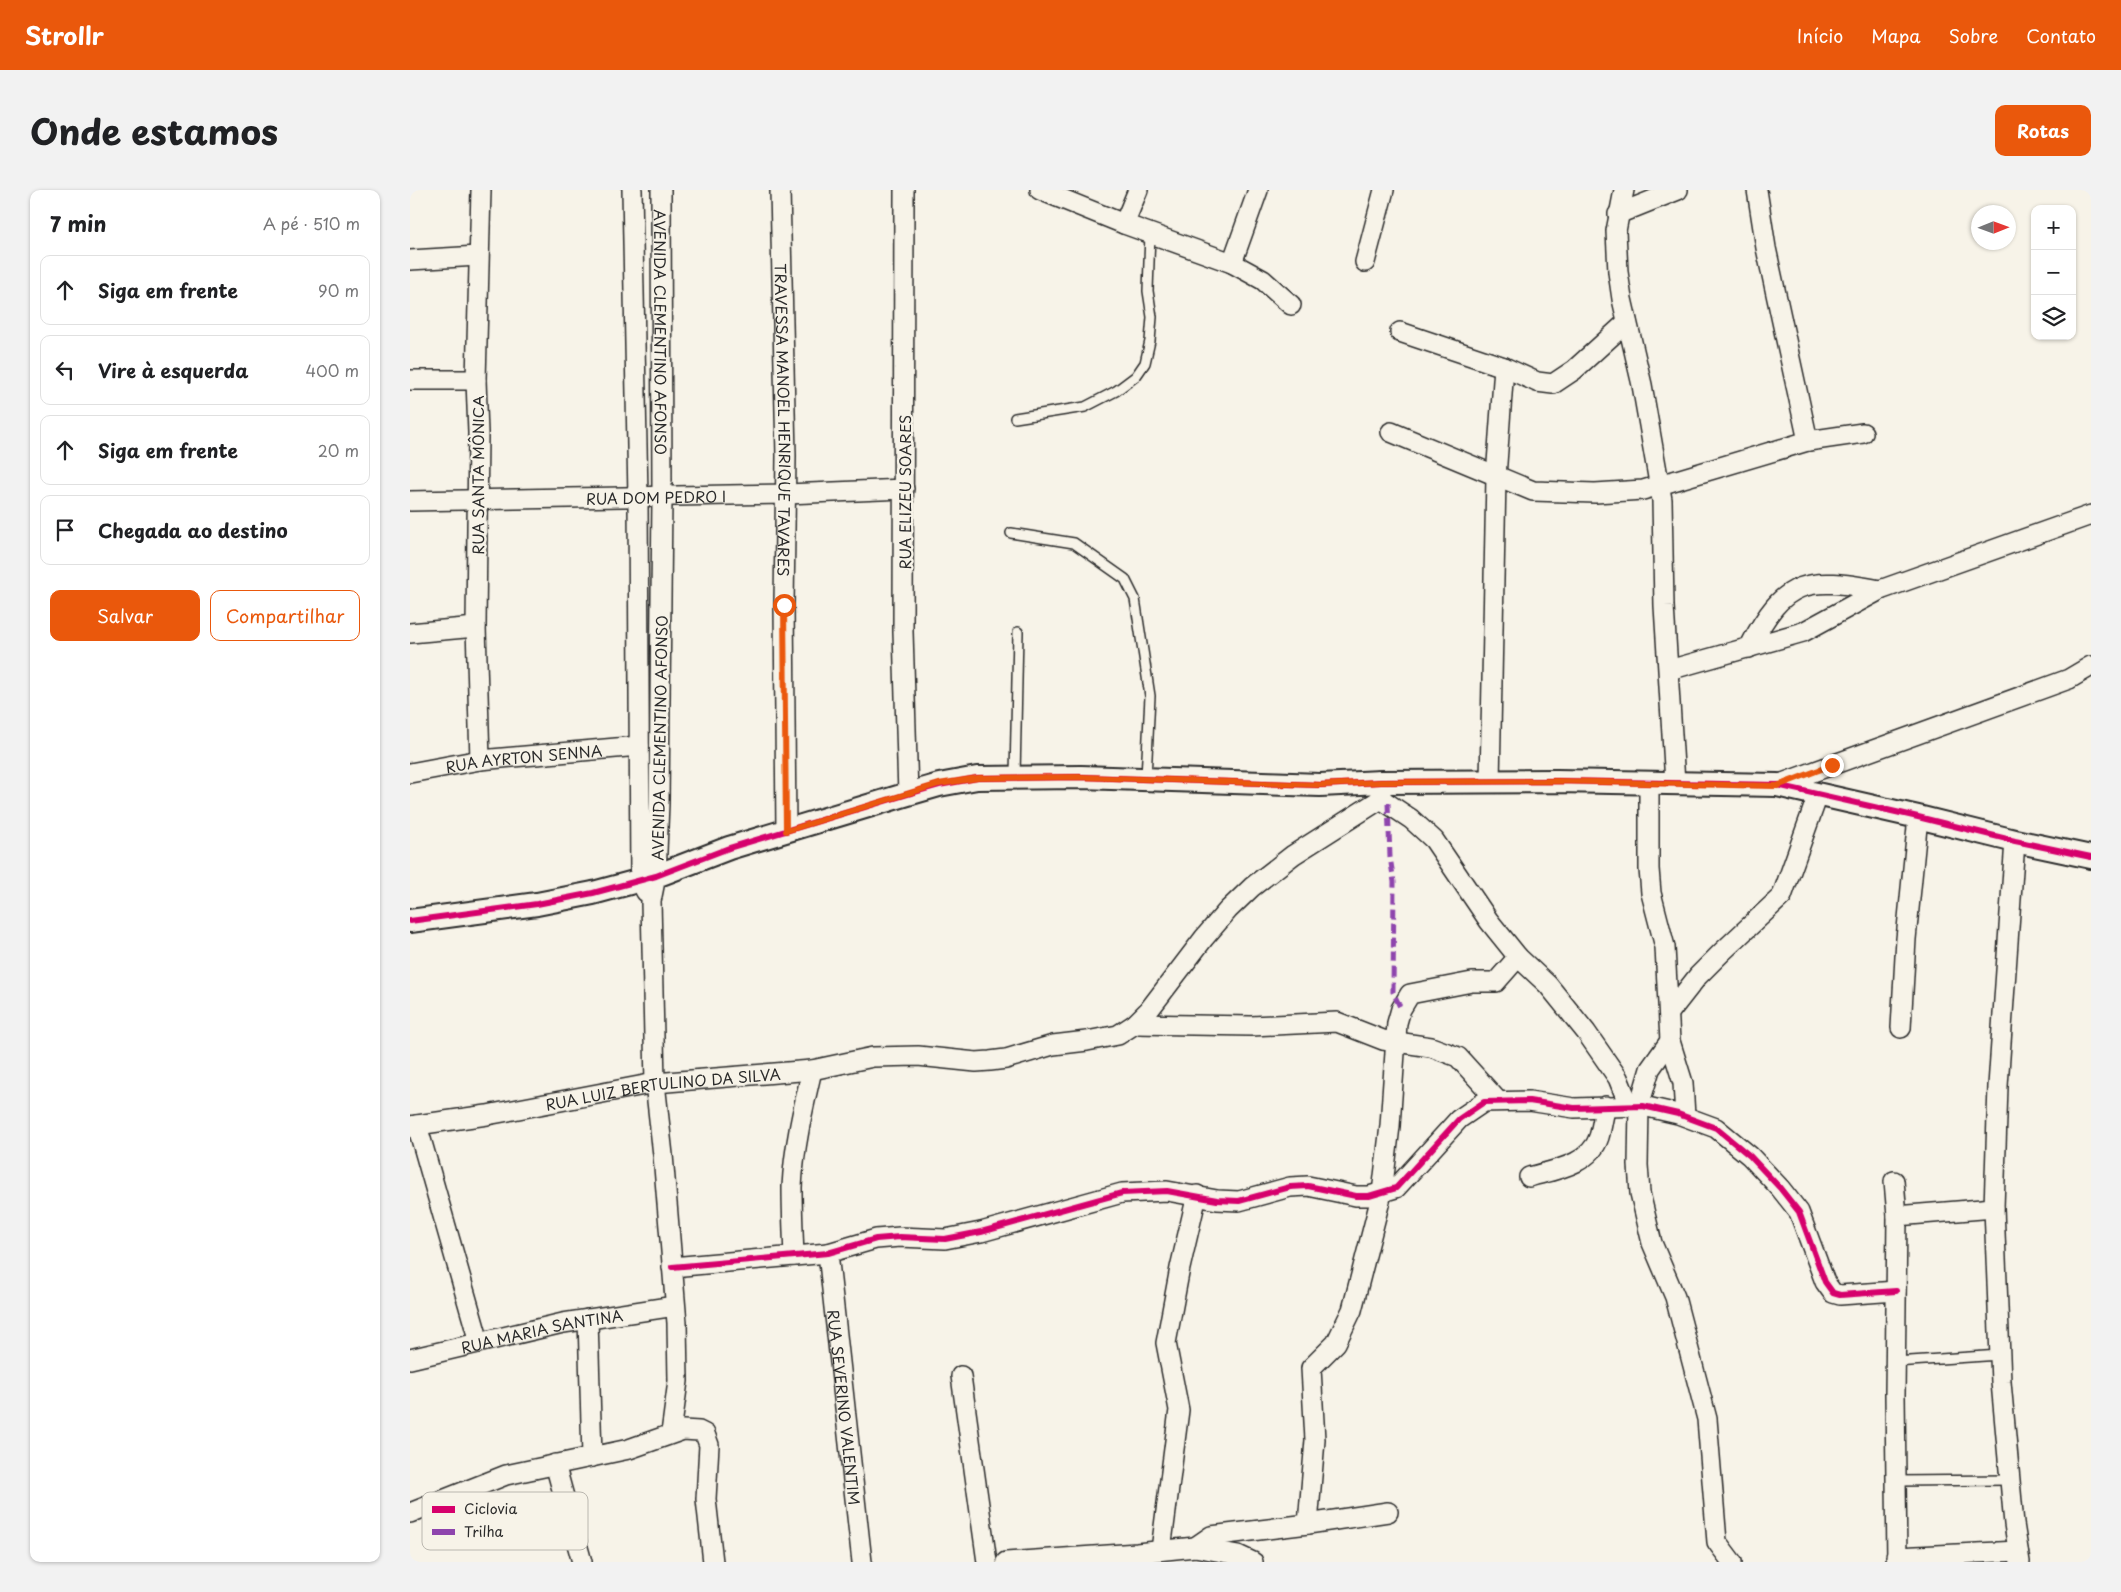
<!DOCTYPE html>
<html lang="pt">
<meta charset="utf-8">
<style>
body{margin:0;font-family:"Playpen Sans",sans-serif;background:#f2f2f2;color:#202124}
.controls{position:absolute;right:15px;top:15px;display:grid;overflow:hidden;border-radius:10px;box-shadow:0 1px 4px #0004}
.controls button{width:45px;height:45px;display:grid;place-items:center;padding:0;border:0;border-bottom:1px solid #e0e0e0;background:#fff;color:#202124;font:25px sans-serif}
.compass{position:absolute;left:1561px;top:15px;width:45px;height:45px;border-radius:50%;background:#fff;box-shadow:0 1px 4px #0004;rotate:89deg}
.stop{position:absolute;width:15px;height:15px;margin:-11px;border:4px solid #ea580c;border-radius:50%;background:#fff}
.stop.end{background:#ea580c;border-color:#fff;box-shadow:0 1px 5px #0008}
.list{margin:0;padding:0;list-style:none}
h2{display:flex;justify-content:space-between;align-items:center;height:65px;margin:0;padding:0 20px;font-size:21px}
h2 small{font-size:16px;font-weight:400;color:#757577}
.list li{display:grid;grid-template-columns:32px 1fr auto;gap:15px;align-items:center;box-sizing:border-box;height:70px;margin:0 10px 10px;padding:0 10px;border:1px solid #e0e0e0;border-radius:10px}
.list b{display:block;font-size:19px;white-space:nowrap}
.list em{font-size:16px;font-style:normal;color:#757577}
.actions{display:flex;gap:10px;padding:15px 20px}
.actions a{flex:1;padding:11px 0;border:1px solid #ea580c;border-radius:10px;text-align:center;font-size:18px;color:#ea580c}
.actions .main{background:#ea580c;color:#fff}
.icon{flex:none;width:28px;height:28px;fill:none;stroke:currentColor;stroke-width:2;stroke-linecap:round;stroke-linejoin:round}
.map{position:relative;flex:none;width:1681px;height:1372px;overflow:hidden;border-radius:10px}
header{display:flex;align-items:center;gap:30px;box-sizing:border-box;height:70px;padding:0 25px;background:#ea580c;color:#fff}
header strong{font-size:24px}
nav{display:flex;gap:28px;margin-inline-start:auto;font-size:18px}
.intro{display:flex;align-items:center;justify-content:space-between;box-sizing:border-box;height:120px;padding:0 30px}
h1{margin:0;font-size:35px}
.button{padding:12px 22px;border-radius:10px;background:#ea580c;color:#fff;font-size:18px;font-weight:700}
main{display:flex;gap:30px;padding:0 30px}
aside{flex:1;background:#fff;border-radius:10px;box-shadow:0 1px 4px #0004}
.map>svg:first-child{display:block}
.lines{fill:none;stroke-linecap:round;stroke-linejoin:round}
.service-casing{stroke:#2b2b2b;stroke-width:12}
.minor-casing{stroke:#2b2b2b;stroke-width:22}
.tertiary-casing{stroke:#2b2b2b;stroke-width:26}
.service{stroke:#f7f3e8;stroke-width:9}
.minor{stroke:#f7f3e8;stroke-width:19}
.tertiary{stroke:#f7f3e8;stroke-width:22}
.quiet{stroke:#8e44ad;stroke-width:5;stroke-dasharray:10 5;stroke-linecap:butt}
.cycleway-casing{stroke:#f7f3e8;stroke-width:9}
.cycleway{stroke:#d6006c;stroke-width:6}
.route{stroke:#ea580c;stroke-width:6}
.labels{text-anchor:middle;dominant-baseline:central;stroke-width:4.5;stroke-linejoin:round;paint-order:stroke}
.street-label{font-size:15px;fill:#2b2b2b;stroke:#f7f3e8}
.key{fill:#f7f3e8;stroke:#bab7af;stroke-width:1}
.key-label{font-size:14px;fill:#2b2b2b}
</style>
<header>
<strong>Strollr</strong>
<nav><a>Início</a><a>Mapa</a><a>Sobre</a><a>Contato</a></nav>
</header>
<div class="intro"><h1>Onde estamos</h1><a class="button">Rotas</a></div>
<main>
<aside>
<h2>7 min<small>A pé · 510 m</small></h2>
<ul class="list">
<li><svg class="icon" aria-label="ahead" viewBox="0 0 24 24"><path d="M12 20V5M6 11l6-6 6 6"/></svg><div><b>Siga em frente</b></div><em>90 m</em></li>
<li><svg class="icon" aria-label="left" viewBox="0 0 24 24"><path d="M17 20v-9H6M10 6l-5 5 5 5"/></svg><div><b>Vire à esquerda</b></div><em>400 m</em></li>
<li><svg class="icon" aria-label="ahead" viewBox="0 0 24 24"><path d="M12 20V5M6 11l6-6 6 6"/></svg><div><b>Siga em frente</b></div><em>20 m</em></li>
<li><svg class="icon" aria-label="arrive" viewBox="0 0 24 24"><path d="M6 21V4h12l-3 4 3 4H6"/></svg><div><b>Chegada ao destino</b></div></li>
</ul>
<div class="actions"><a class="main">Salvar</a><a>Compartilhar</a></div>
</aside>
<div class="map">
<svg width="1681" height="1372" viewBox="0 0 1681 1372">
<rect width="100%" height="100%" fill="#f7f3e8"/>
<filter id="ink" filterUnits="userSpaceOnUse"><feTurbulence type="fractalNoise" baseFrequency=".02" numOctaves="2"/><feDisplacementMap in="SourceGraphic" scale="10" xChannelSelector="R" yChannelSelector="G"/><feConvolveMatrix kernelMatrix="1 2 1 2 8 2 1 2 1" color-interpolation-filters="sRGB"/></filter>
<g filter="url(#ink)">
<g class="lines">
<g class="service-casing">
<path id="service" d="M605,228L675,217L706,201L726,186L735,173L740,151L742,127L738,101L740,43
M601,343L664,353L715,389L725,409L740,506L736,588
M605,586L608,442
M1485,1172L1590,1165
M1487,1291L1600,1290"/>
</g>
<g class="minor-casing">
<g id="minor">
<path d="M222,0L228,307L230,691L236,702"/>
<path id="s1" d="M251,0L252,307L249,613L246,686L241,711L245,893L253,965L267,1133L268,1191L261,1243"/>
<path id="s2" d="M370,0L376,266L374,415L376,641"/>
<path d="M494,0L493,442L498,604"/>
<path d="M630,0L714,34L822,73L853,90L881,115"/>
<path d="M1214,0L1206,41L1208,82L1212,109L1232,195L1252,310L1254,416L1265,593"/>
<path d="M1347,0L1356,58L1398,251"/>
<path d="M1208,24L1268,0"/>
<path d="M714,34L728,0"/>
<path d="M0,70L68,66"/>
<path d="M955,72L974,0"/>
<path d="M822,73L848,0"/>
<path d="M990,142L1094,177L1127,192L1143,194L1164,180L1217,132"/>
<path d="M0,190H66"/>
<path d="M981,242L1123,301L1185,303L1233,300L1398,251L1453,243"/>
<path id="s3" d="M0,311L377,304L494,299"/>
<path d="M0,443L66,437"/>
<path d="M1339,458C1375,387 1397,387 1470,400"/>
<path d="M1259,480L1393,442L1470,400L1681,325"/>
<path d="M70,570L66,437L68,243L66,190L71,0"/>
<path id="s4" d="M0,583L70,570L229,556"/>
<path d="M1080,592L1086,287L1094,177"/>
<path d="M1239,593V679L1241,703L1255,757L1260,851L1273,893L1275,926"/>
<path d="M1367,595L1659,489L1681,476"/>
<path d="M971,596V609L1001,629L1024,650L1079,731L1108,767L1138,795L1176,842L1208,888L1219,915"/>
<path d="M1605,651L1588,896L1584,1018L1591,1192L1604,1334L1610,1372"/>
<path d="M1259,823L1288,786L1312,762L1372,706L1408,605"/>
<path d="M725,834L841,836L927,832L973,850L1021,857L1048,867L1087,910"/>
<path d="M1491,838L1496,749L1508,627"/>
<path d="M1260,851L1240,879L1229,916L1228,975L1230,1003L1242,1053L1265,1107L1297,1229L1307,1352L1322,1372"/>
<path d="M7,935L69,1152"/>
<path id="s5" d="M0,936L77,925L245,893L402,880L463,867L508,866L566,872L580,871L596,869L643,855L677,851L708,845L725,834L739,820L794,748L818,720L842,697L883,665L971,609"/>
<path d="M1119,987C1144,980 1180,975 1189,947C1192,937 1193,926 1196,916"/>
<path d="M1484,991L1487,1026L1485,1205L1487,1372"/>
<path d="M1487,1026L1584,1018"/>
<path id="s6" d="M418,1063L452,1372"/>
<path d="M384,1066C383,1043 382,1020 382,997C384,957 393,919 402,880"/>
<path d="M262,1077L418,1063L466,1049L490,1047L535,1049L571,1042L712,1003L757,1001L807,1010L829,1011L880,997L898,996L946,1006H959L986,998L1049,929L1074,912L1119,911L1164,918L1233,916L1268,924L1306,938L1340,966L1370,998L1389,1022L1415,1092L1423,1103L1430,1105L1486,1101"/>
<path d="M178,1129L182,1267"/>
<path id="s7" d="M0,1169L153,1133L265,1116"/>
<path d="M551,1186L577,1372"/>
<path d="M145,1274L172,1372"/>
<path d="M0,1323L96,1285L219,1259L273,1240L289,1241L295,1244L299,1255L296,1309L303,1372"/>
<path d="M898,1334L978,1322"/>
<path d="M785,1357L801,1346L898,1334L905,1250L901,1178L926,1153L942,1120L972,1003L980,936L987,833L991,819L1000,804L1062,792H1086L1108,767"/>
<path d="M751,1360L769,1220L756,1153L770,1078L787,1005"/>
<path d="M1486,1367L1608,1361"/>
<path d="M596,1372L727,1363L785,1357L828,1365L843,1372"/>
</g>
</g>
<g class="tertiary-casing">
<path id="tertiary" d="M0,731L127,714L183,703L246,686L319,658L498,604L529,595L567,588L671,587L910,595L971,592L1147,591L1367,595L1508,627L1605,651L1681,667"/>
</g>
<use href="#service" class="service"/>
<use href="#minor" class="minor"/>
<use href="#tertiary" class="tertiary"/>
<path class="quiet" d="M978,613L980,667L984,692L983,802L991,819"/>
<g class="cycleway-casing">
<path id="cycleway" d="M0,731L127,714L183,703L246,686L319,658L498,604L529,595L567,588L671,587L910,595L971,592L1147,591L1367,595L1508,627L1605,651L1681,667
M262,1077L418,1063L466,1049L490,1047L535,1049L571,1042L712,1003L757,1001L807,1010L829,1011L880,997L898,996L946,1006H959L986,998L1049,929L1074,912L1119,911L1164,918L1233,916L1268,924L1306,938L1340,966L1370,998L1389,1022L1415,1092L1423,1103L1430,1105L1486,1101"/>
</g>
<use href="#cycleway" class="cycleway"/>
</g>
</g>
<g class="lines" filter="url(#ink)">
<path class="route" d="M374,415L376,641L529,594L568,588L671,587L910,595L971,592L1147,591L1367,596L1422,575"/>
</g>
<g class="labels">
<g class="street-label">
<text stroke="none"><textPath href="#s1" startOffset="142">AVENIDA CLEMENTINO AFONSO</textPath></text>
<text stroke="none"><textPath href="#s2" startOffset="230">TRAVESSA MANOEL HENRIQUE TAVARES</textPath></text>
<text transform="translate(67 285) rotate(-90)">RUA SANTA MÔNICA</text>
<text transform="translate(494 302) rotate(-90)">RUA ELIZEU SOARES</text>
<text stroke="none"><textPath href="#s3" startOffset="246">RUA DOM PEDRO I</textPath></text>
<text transform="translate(249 548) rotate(-89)">AVENIDA CLEMENTINO AFONSO</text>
<text stroke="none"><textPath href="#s4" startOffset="115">RUA AYRTON SENNA</textPath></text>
<text stroke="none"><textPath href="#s5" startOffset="256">RUA LUIZ BERTULINO DA SILVA</textPath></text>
<text stroke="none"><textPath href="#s7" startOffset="135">RUA MARIA SANTINA</textPath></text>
<text stroke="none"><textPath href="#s6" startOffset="155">RUA SEVERINO VALENTIM</textPath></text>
</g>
</g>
<rect x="12" y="1302" width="166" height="58" rx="8" class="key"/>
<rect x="22" y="1316" width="23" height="7" fill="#d6006c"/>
<rect x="22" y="1339" width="23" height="6" fill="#8e44ad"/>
<g class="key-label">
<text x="54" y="1324">Ciclovia</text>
<text x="54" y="1347">Trilha</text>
</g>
</svg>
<div class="controls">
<button>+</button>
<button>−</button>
<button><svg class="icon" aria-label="layers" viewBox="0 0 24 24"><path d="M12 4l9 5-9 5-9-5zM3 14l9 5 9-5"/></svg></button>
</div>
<svg class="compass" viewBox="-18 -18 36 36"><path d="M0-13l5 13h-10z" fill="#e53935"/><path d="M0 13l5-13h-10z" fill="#757577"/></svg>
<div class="stop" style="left:374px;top:415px"></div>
<div class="stop end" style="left:1422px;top:575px"></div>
</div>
</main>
